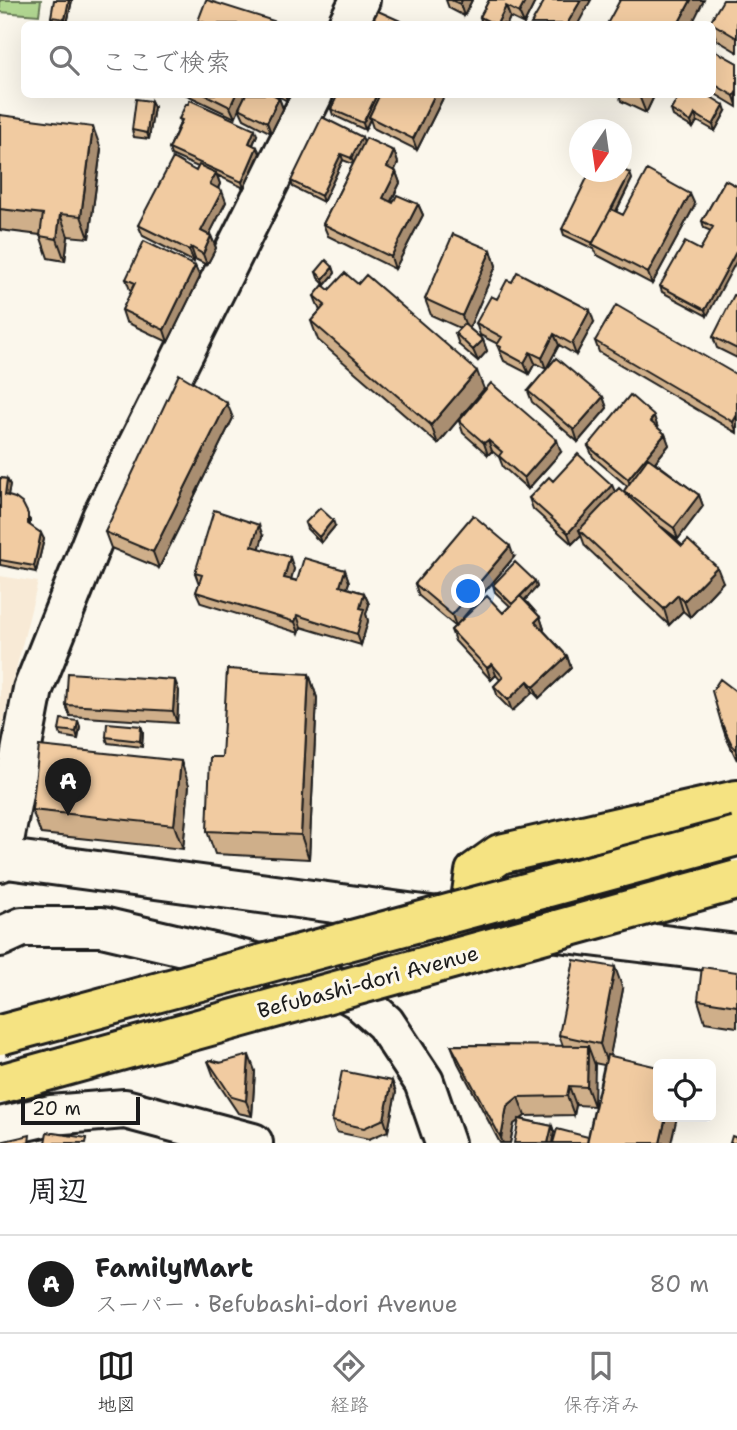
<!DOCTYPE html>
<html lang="ja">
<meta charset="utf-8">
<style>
body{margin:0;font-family:"Shantell Sans","Klee One",sans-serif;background:#f2f2f2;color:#202124}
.controls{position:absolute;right:21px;bottom:21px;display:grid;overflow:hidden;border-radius:10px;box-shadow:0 7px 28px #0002}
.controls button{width:63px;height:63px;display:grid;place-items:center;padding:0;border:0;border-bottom:2px solid #e0e0e0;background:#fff;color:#202124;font:35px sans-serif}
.compass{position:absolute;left:569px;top:119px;width:63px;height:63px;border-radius:50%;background:#fff;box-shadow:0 7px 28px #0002;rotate:193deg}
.scale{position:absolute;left:21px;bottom:18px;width:119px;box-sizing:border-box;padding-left:7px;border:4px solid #1c1c1c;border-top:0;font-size:19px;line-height:24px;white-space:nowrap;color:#1c1c1c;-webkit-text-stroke:5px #fbf7ec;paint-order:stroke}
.you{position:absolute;left:469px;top:592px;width:24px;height:24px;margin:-18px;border:5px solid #fff;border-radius:50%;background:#1a73e8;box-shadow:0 0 0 10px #1a73e833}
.badge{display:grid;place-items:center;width:46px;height:46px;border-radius:50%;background:#1c1c1c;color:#fff;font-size:23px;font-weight:700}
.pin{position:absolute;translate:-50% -58px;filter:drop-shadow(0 2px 4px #0008)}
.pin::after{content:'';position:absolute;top:37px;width:24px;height:21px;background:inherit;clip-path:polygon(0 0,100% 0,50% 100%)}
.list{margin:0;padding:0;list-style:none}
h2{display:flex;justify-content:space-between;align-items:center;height:91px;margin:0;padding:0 28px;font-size:30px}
h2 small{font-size:23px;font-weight:400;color:#757577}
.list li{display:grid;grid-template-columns:46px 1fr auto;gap:21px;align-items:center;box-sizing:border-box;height:98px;padding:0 28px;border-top:2px solid #e0e0e0}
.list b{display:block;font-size:26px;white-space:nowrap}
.list p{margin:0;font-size:23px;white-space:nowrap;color:#757577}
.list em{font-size:23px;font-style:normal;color:#757577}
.icon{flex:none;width:38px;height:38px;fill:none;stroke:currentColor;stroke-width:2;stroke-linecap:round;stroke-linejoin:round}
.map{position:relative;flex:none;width:737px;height:1143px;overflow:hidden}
.search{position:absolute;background:#fff;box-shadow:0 7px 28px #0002;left:21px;right:21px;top:21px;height:77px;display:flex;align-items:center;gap:18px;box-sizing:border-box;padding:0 24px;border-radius:10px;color:#757577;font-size:26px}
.sheet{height:189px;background:#fff}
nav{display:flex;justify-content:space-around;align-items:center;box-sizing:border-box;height:98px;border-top:2px solid #e0e0e0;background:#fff;font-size:19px;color:#757577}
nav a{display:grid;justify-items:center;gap:4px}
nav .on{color:#1c1c1c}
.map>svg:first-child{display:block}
.built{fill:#f8ead6}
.green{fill:#b1d691;stroke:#667956;stroke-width:2}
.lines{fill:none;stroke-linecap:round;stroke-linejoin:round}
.minor-casing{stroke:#1c1c1c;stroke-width:44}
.highway-casing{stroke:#1c1c1c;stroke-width:44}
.minor{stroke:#fbf7ec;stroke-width:38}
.highway{stroke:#f5e382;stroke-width:38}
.highway-bridge-casing{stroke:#1c1c1c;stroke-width:44;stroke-linecap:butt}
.highway-bridge{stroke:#f5e382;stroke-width:38}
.wall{fill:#cfaf8a;stroke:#1c1c1c;stroke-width:2}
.shaded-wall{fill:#a98e71;stroke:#1c1c1c;stroke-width:2}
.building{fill:#f1cba1;stroke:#1c1c1c;stroke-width:2}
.labels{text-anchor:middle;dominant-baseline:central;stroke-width:6;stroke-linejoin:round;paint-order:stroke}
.street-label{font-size:21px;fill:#1c1c1c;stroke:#fbf7ec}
</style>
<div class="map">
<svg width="737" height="1143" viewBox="0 0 737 1143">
<rect width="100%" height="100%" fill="#fbf7ec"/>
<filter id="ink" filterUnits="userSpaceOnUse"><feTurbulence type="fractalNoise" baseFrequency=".0143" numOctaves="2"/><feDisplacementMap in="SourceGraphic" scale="14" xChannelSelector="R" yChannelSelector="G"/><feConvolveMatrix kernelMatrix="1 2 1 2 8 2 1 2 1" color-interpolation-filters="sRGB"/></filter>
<g filter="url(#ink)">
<path class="built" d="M0,576L38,582L0,733Z"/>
<path class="green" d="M0,0H41L39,15L0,12Z"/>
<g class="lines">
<g class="minor-casing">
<path id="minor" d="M348,24L360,0
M0,858L468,921L737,954
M0,862L33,689L102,517L313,94
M0,937L22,927H102L320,978L358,999L385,1023L424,1082L445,1143
M0,1127L51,1115L125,1109L253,1143"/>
</g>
<g class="highway-casing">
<path id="highway" d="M468,921L475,872L500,854L737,800"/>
</g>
<use href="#minor" class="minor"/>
<use href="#highway" class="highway"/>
<g class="highway-bridge-casing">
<path id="highway-bridge" d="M0,1035L737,836
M0,1084L737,880"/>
</g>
<use href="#highway-bridge" class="highway-bridge"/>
</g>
<path class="wall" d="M72,0L67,24L53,23L51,17Z
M446,0H472L464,16L449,8Z
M489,0H536L524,24L510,17L507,24H482L480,17Z
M737,0V52L717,40L712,29V24H711L710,22Z
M712,49L737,63V107L712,92Z
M185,94H246L279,98L283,109L271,133L244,119L239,108L235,118Z
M275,94H291L287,101Z
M445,94L417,150L373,128L370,119L365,130L333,115L331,109Z
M619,94H655L646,113L621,101Z
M151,101L154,107L149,139L134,137L132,130Z
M671,110L726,111L715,131L697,121L693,128L673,116Z
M0,115L101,149L89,238L68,236L65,261L48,258L40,235L0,230Z
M179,119L257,135L253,145L260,153L244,188L217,175L220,184L218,189L226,202L209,235L211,236L216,248L207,265L195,259L194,262L143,236L138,225L196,171L198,167L171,155L169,149L180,123Z
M362,137L364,142L394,151L398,163L394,171L396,172L400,183L391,202L418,204L423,215L395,269L328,236L323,224L353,164L343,160L323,202L293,187L291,181Z
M632,179L616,212L623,215L695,205L652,284L597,255L594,249L564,235L562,229Z
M725,180L707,316L662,292L660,286L700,250L711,231L704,228L702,221Z
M491,250L496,266L469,328L483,340L487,351L478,361L459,345L455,333L460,328L431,315L425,299Z
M195,266L200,277L168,342L126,322L122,310L132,291L130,290L126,279Z
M333,267L335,273L325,285L318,278L316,272Z
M329,290L484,389L438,444L318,340L311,321L320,311L314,296Z
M737,296V358L717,348L713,337Z
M497,299L594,322L576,355L559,345L546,369L535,363L529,374L504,361L497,345L498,344L480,335L476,323Z
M595,341L737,375V433L599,352Z
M528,391L603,397L607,408L578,442L532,402Z
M233,418L159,568L111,548L105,532Z
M459,421L561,452L528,489L503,467L499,457L492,451L488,455L463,433Z
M658,428L665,434L669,445L655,462L699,495L703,506L678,539L662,527L723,582L690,617L683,611L669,625L585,546L581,535L572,544L533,509L529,498L553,481L615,492L625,493L624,491L627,486L593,457L588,446Z
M0,478L7,479L10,485L8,496L30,520V526L44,539L36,572L0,565Z
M305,523L335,526L321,543L307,529Z
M263,536L259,548L294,569L291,579L297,581L345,570L349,582L347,588L364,593L369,604L366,614L368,621L361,645L301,627L299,633L201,603L196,592L199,584L195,573Z
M514,557L458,623L503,613L510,606L495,592L493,585L535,581L537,587L525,600L540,617L544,629L543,630L567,656L571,668L539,698L533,692L512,711L498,697L494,686L500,680L496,675L491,680L455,641L451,630L455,626L419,596L415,584Z
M309,674L317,698L309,859L215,854L207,831L222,757Z
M179,691L177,723L70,716L66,705Z
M737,692V760L726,737L721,722Z
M78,721L80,727L78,739L61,736L59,730Z
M141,726L143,732L142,747L108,743L106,737Z
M189,785L183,849L41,834L32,810Z
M737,972V1027L705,1022L698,1000Z
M623,989L610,1055L588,1137L604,1065L594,1063V1106L576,1105L574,1115L525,1116L521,1119L552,1126L554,1132L518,1121L514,1124L510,1143H500L458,1063L451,1045L563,1046L559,1035Z
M213,1060L214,1061L255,1071L252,1116L238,1113L214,1077L208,1061Z
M392,1081L396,1092L388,1131L369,1139L336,1132L332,1121Z"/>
<path class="shaded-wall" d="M69,0H72L67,24L65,19Z
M462,0H472L464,16L460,4Z
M526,0H536L524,24L519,13Z
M581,0H591L578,24H567Z
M691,0H704L692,24H678Z
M506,6L510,17L507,24H497Z
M737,91V105L734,96Z
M236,94H246L235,118L230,107Z
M285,94H291L287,101Z
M377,94H382L369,117L370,119L365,130L363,123Z
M435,94H445L417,150L413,139Z
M642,94H655L646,113L640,98Z
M279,98L283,109L271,133L267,122Z
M151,101L154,107L149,139L147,133Z
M724,105L726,111L715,131L713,125Z
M695,114L697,121L693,128L691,122Z
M93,127L101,149L89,238L81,216Z
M255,129L257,135L251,149L249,143Z
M362,137L364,143L354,164L351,158Z
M257,147L260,153L244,188L242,182Z
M394,151L398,163L391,178L387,167Z
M341,154L343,160L323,202L321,196Z
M396,172L400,183L387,209L383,198Z
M216,173L220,184L214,196L210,184Z
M630,173L632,179L598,247L594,244Z
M222,191L226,202L205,243L201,231Z
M690,194L695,205L652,284L648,273Z
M418,204L423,215L395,269L391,257Z
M60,214L68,236L65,261L57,239Z
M211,236L216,248L207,265L203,254Z
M191,247L195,259L194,262L189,250Z
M491,250L496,266L468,331L462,316Z
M737,250V260L707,316L705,310Z
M195,266L200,277L168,342L164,330Z
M333,267L335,273L325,285L323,279Z
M590,310L594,322L576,355L572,344Z
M554,334L559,345L546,369L542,358Z
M483,340L487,351L478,361L473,350Z
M530,352L535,363L529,374L524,363Z
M477,371L484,389L438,444L431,425Z
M603,397L607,408L578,442L574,430Z
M227,403L233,418L159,568L153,552Z
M737,415V433L733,422Z
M654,416L658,428L654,433L650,421Z
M665,434L669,445L632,490L628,479Z
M488,440L492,451L488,455L484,443Z
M557,440L561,452L528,489L524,478Z
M7,479L10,485L7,501L5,495Z
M612,485L617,496L579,530L581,535L572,544L568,533Z
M699,495L703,506L678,539L674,528Z
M333,520L335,526L321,543L319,537Z
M259,525L263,536L257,558L252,546Z
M41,533L44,539L36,572L34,566Z
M510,546L514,557L456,626L452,615Z
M290,557L294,569L288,589L284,578Z
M717,567L723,582L690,617L684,601Z
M345,570L349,582L344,597L340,586Z
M535,581L537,587L515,610L513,604Z
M364,593L369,604L366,614L368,621L361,645L357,634L360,608Z
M678,595L683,611L669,625L664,609Z
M297,615L301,627L299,633L295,622Z
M540,617L544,629L539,634L535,622Z
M567,656L571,668L539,698L534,687Z
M492,664L496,675L491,680L487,668Z
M309,674L317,698L309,859L301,835Z
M175,680L179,691L177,723L173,711Z
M528,681L533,692L512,711L508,700Z
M78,721L80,727L78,739L76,732Z
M141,726L143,732L142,747L140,741Z
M181,761L189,785L183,849L174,825Z
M615,967L623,989L608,1066L600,1044Z
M588,1046L595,1065L594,1106L587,1087Z
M249,1055L255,1071L252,1116L246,1101Z
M392,1081L396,1092L388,1131L384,1119Z
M569,1086L576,1105L574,1115L567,1096Z
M518,1097L525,1116L514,1124L510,1143H503L501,1138L507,1106Z
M666,1117H677L671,1143H660Z
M552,1126L554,1132L552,1143H548Z"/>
<path class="building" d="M54,0H69L65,19L51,17Z
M206,0H207L283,24H209L198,21Z
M451,0H462L460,4Z
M489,0H526L519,13L506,6L497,24H494L480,17Z
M545,0H581L567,24H531Z
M620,0H691L678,24H607Z
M723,0H737V38L710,22Z
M378,11L407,24H371Z
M712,49L737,63V91L734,96L712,83Z
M204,94H236L230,107Z
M246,94H272L279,98L267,122L239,108Z
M338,94H377L363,123L331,109Z
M380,94H435L413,139L369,117Z
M680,94H706L724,105L713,125L695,114L691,122L671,110Z
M136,99L151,101L147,133L132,130Z
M190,100L255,129L249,143L257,147L242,182L169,149L182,120L179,119L186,104H188Z
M0,115L93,127L81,216L60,214L57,239L40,236L43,214L0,209Z
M322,117L362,137L351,158L341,154L321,196L291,181Z
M366,138L394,151L387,167L396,172L383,198L393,203L397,195L418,204L391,257L323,224Z
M173,158L196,171L199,165L216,173L210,184L222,191L201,231L211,236L203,254L191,247L189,250L138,225Z
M621,169L630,173L611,209L593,243L562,229L590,172H621Z
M647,170L690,194L648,273L592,244L611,209L623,215Z
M725,180L737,186V250L705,310L660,286L685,242L700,250L713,227L702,221Z
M453,234L491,250L462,316L425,299Z
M144,241L195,266L164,330L122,310L135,283L126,279Z
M326,260L333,267L323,279L316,272Z
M517,272L590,310L572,344L554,334L542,358L530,352L524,363L500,350L501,347L497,345L502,337L476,323L491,296L497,299L507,280L512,282Z
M345,273L358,284L366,275L477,371L431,425L311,321L325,305L314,296L323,285L329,290Z
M734,295L737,296V349L713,337Z
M616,305L737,375V415L733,422L595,341Z
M464,324L483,340L473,350L455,333Z
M556,358L603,397L574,430L528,391Z
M179,374L227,403L153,552L105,532Z
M491,383L557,440L524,478L499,456L502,452L488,440L484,443L459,421Z
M630,395L654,416L650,421L665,434L628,479L588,446Z
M578,454L612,485L568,533L529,498L549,477L553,481Z
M648,458L699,495L674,528L624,491Z
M0,478L7,479L5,495L15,498L23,504L28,514V524L41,533L34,566L0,560Z
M619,488L682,546L688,540L717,567L684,601L678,595L664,609L579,530Z
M320,508L333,520L319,537L305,523Z
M214,510L259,525L252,546L290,557L284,578L297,581L304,558L345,570L340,586L364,593L360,608L364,609L357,634L297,615L295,622L196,592L202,575L195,573Z
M473,515L510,546L452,615L415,584Z
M515,562L535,581L512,604L493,585Z
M487,596L503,613L520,596L540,617L535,622L567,656L534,687L528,681L508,700L494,686L503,677L492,664L487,668L451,630Z
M227,669L309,674L301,835L207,831L210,757H222Z
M68,673L175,680L173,711L66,705Z
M720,679L737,692V750L732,745L721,722L712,691Z
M61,719L78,721L76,732L59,730Z
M107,723L141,726L140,741L106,737Z
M39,746L181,761L174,825L32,810Z
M574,960L615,967L600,1044L559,1035Z
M702,967L737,972V1006L698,1000Z
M451,1045L588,1046L587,1087L569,1086L567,1096L518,1097L507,1106L501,1138Z
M249,1055L246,1101L232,1097L208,1061L213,1060V1061L220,1063Z
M607,1055L658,1067V1117H666L660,1143H587Z
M342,1071L392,1081L384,1119L364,1128L332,1121Z
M519,1119L552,1126L548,1143H514Z
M557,1129L588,1137L587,1143H553Z
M47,1132L87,1138L86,1143H45Z
M30,1135L29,1143H0V1142Z
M732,1136L737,1138V1143H730Z"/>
</g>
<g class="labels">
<g class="street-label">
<text transform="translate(368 982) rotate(-15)">Befubashi-dori Avenue</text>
</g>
</g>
</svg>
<div class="controls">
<button><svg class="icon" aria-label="locate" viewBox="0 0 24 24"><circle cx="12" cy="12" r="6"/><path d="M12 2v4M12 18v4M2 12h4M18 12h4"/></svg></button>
</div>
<svg class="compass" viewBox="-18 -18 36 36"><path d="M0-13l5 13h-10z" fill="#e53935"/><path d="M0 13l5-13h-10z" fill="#757577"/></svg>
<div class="scale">20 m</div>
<div class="you"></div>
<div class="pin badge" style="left:68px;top:816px">A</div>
<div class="search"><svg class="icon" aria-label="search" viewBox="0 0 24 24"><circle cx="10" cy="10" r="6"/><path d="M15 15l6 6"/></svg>ここで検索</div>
</div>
<section class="sheet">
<h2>周辺<small></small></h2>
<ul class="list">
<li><span class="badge">A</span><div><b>FamilyMart</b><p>スーパー · Befubashi-dori Avenue</p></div><em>80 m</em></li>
</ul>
</section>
<nav>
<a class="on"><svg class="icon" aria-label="map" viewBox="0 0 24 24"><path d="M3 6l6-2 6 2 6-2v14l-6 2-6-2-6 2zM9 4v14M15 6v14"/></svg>地図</a>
<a><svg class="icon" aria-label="directions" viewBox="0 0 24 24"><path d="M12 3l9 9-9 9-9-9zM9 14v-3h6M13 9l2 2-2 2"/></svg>経路</a>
<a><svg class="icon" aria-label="saved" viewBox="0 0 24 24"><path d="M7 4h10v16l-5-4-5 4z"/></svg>保存済み</a>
</nav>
